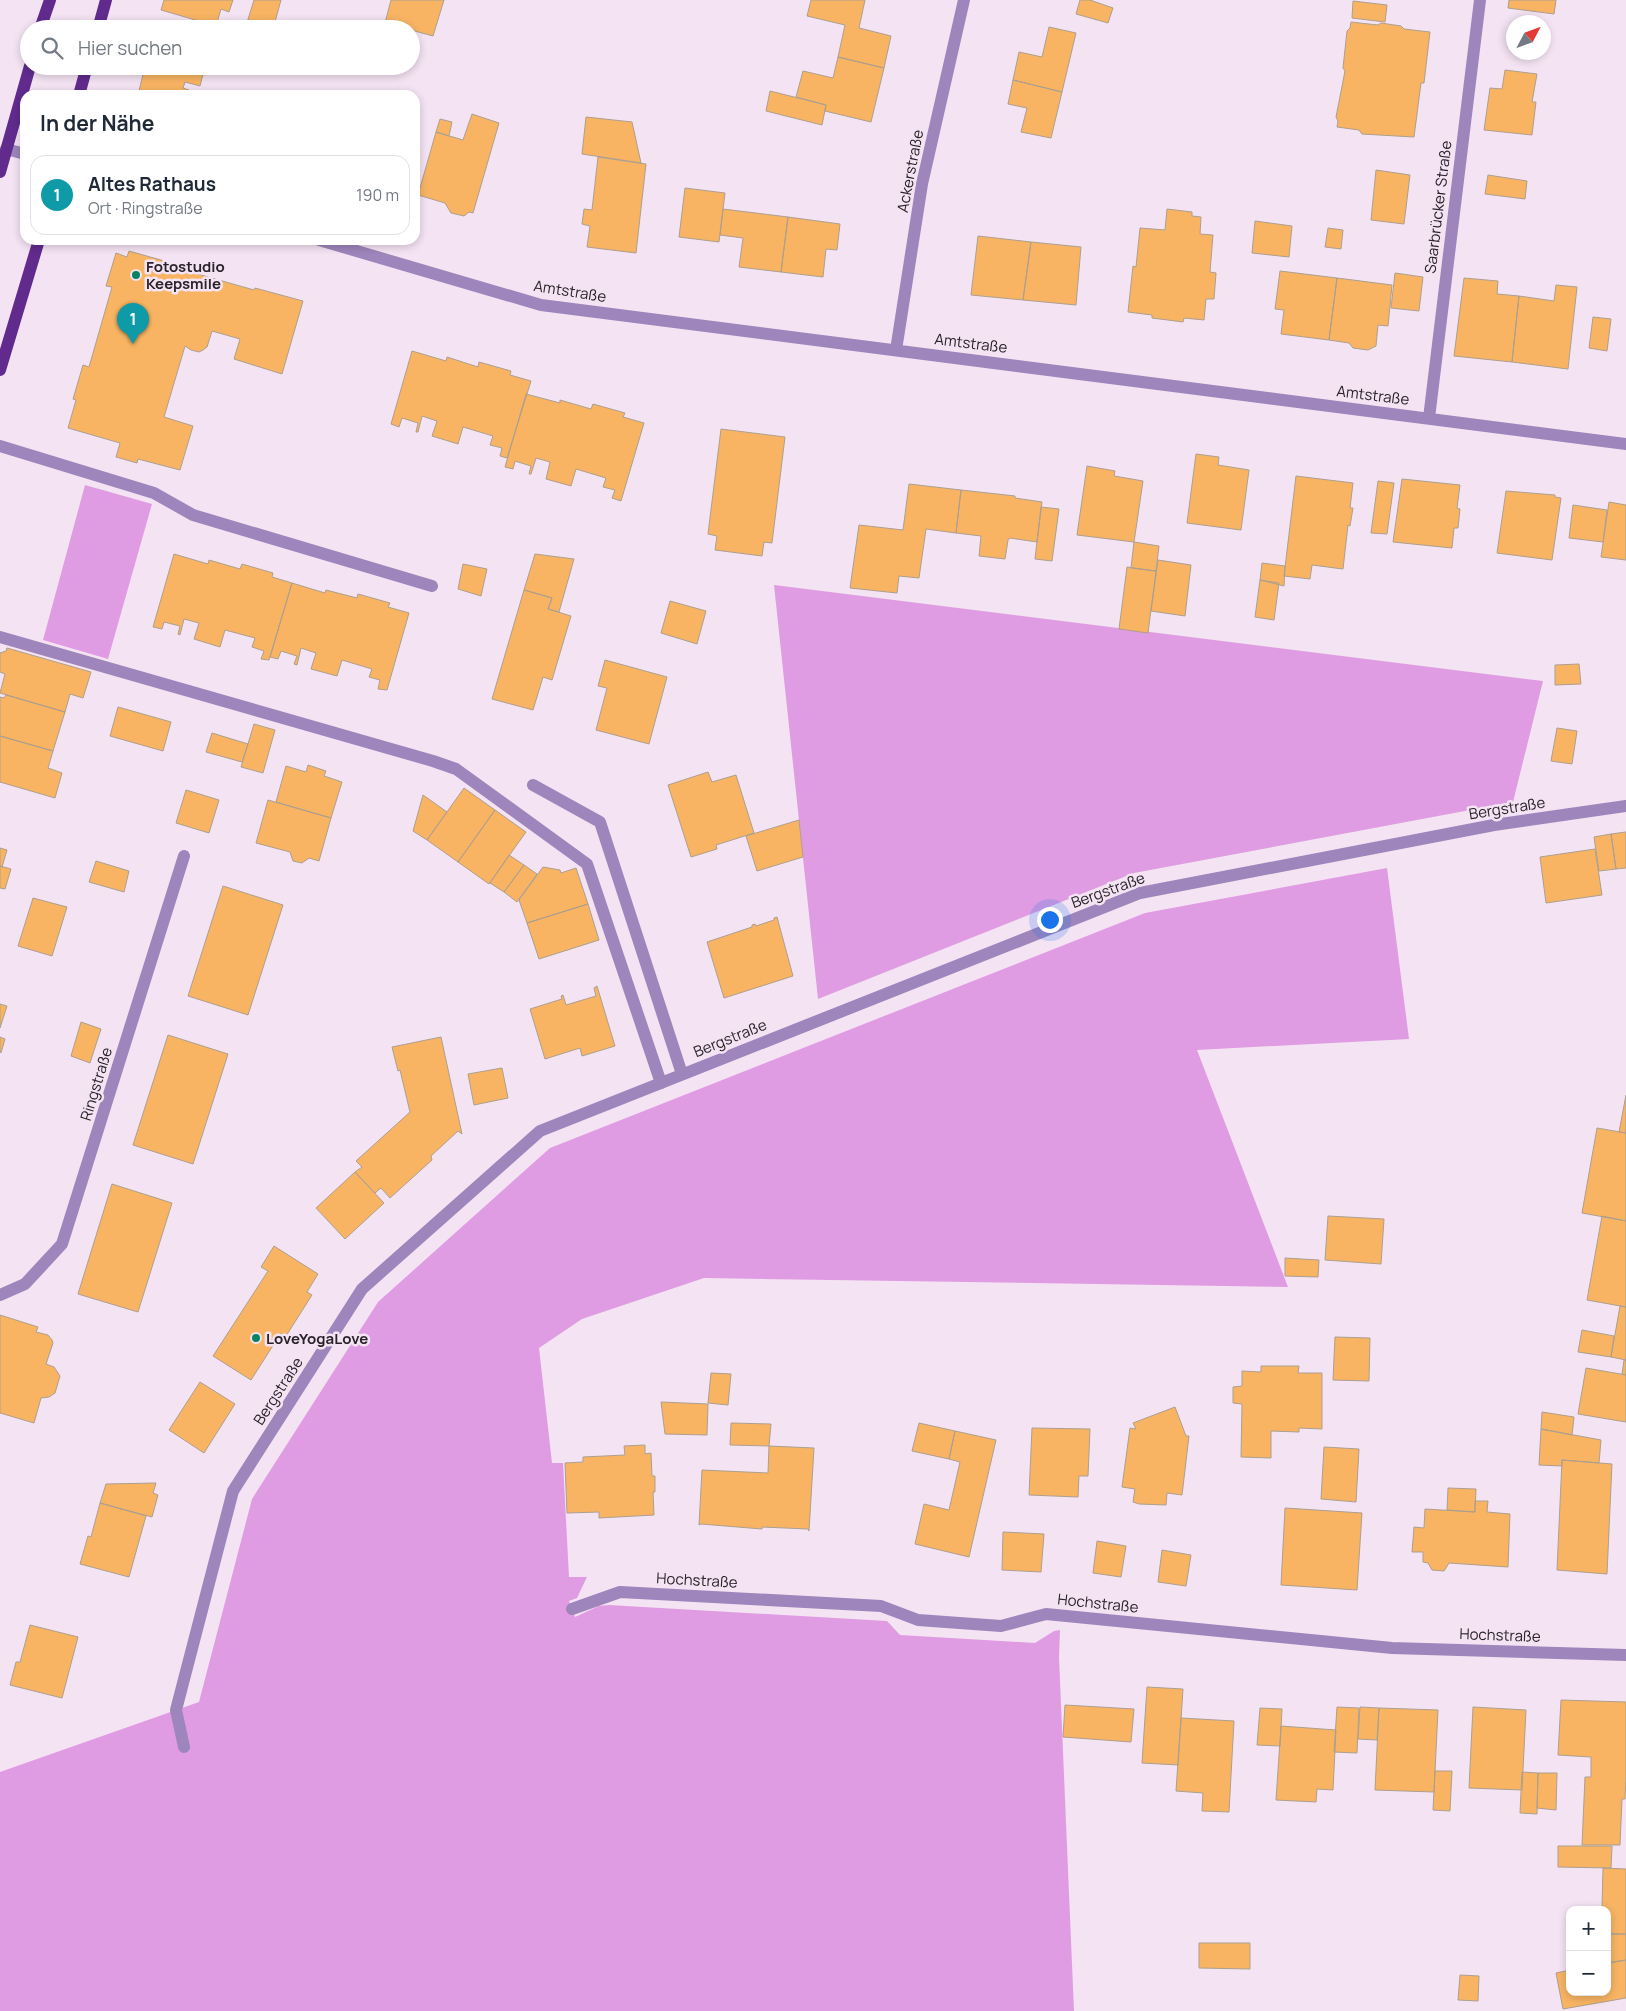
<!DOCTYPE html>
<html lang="de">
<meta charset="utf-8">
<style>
body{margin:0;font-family:Manrope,sans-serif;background:#f6f6f7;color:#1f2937}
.controls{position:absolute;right:15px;bottom:15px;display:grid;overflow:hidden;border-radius:10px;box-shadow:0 2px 8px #0003}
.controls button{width:45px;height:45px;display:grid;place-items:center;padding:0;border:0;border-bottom:1px solid #e0e1e3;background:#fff;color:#1f2937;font:25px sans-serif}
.compass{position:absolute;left:1506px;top:15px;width:45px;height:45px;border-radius:50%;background:#fff;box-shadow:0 2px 8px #0003;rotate:49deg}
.you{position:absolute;left:1049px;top:919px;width:18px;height:18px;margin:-12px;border:4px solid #fff;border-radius:50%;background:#1a73e8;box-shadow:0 0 0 8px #1a73e833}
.badge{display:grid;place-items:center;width:32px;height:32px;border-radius:50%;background:#d93025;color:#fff;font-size:16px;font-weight:700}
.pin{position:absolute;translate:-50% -41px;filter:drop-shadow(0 1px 2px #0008)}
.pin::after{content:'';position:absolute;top:26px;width:18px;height:15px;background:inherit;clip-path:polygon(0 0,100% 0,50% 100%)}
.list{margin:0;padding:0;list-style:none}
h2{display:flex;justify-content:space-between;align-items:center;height:65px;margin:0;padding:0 20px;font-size:21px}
h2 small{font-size:16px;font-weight:400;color:#747a83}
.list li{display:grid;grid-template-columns:32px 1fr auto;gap:15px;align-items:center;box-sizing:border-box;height:80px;margin:0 10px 10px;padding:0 10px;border:1px solid #e0e1e3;border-radius:15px}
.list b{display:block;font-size:19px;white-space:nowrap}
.list p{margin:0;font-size:16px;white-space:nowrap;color:#747a83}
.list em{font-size:16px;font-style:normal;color:#747a83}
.icon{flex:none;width:28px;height:28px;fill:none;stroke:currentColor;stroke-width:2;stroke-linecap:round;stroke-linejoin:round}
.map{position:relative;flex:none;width:1626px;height:2011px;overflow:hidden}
.search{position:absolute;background:#fff;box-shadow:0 2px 8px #0003;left:20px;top:20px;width:400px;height:55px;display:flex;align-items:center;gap:12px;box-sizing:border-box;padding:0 18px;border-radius:28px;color:#747a83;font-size:19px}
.panel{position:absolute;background:#fff;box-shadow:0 2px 8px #0003;left:20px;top:90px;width:400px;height:155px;border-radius:15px}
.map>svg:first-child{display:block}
.green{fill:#e09ce2}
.building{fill:#f8b463;stroke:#ad9f8f}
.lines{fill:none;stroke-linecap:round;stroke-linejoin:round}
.service{stroke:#9e85bb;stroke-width:12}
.minor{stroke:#9e85bb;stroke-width:12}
.primary{stroke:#612b8e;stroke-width:12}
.poi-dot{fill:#088465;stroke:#f4e3f3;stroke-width:2}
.labels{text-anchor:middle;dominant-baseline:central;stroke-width:5;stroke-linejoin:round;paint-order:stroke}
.street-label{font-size:15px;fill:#292329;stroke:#f4e3f3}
.poi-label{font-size:15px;font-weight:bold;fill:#292329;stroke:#f4e3f3;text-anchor:start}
</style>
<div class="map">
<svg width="1626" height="2011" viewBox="0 0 1626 2011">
<rect width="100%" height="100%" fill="#f4e3f3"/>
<path class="green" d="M85,485L152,504L108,659L43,640Z
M774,585L1543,681L1513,802L1134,873L818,999Z
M1387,868L1409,1039L1197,1050L1288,1287L704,1278L582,1319L539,1348L552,1463H563L569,1577H587L577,1598L569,1601L575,1617L599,1606L609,1605L887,1621L900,1635L1035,1643L1054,1631L1060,1630L1059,1657L1074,2011H0V1772L199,1702L252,1499L378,1302L550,1148L1145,913Z"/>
<path class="building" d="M164,0H233L229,12L221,9L216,26L161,10Z
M254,0H281L273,29H245Z
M391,0H444L433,36L385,23Z
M811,0H865L859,28L891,36L884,68L838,57L845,25L807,16Z
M1080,0H1090L1113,8L1108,23L1076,14Z
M1509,0H1556L1554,14L1508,8Z
M1353,1L1387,5L1385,22L1352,18Z
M1351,22L1378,25L1381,23L1401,26L1404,29L1430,32L1424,83H1421L1414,137L1362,134L1359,130L1337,127L1338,121L1336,117L1345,71L1343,68L1347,31L1350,28Z
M1049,27L1076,33L1062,92L1013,80L1019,52L1042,57Z
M838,57L884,68L871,122L825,111L826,105L796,97L803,71L833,78Z
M145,66H205L200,86L185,82L183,88L189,90L188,93L195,95H138Z
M1505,70L1537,74L1532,102H1536L1532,135L1484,130L1490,88L1502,89Z
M1013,80L1062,92L1051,138L1021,132L1027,108L1008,104Z
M770,91L826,105L822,125L766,111Z
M472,114L499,123L473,213L469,212L464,216L451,213L445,203L418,195L436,132L463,140Z
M586,117L632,122L641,163L582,154Z
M440,119L452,122L449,136L436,132Z
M598,157L646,164L636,253L587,247L590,226L582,224L584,209L592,210Z
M1376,170L1410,175L1404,224L1371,220Z
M1488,175L1527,181L1525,199L1485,194Z
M685,188L725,193L719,242L679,237Z
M723,209L788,217L781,272L739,267L743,238L720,235Z
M1167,209L1192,212V216L1201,217L1200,234L1213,235L1210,272L1216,273L1214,299H1206L1204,320L1184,318L1183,322L1152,318V315L1128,312L1133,266L1136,267L1140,228L1165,230Z
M788,217L840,224L837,250L826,249L823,277L781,272Z
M1255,221L1292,226L1289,257L1252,253Z
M1328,228L1343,230L1341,249L1325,247Z
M978,236L1031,242L1023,300L971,295Z
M1031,242L1081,247L1076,305L1023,300Z
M129,251L168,262L166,265L254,290L255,288L303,301L282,374L234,359L240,339L212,331L207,347L203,350L199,352L191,350L185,346L164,417L193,426L180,470L138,459L137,463L116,457L120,443L68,428L76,400L73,399L83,365L89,367L112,287L106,286L116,253L127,257Z
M1280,271L1337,278L1329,340L1281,334L1284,310L1275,309Z
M1395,273L1423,277L1419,311L1391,308Z
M1337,278L1392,285L1388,326L1378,325L1376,346L1368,350L1353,348L1349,343L1329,340Z
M1464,278L1498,281L1497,294L1519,296L1512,362L1454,356Z
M1556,285L1577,287L1568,369L1512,362L1519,296L1554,301Z
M1593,317L1611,319L1607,351L1589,348Z
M412,351L446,361L447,357L478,367L479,362L511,371L510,375L531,381L507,458L500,456L502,448L490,445L493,436L463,427L458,444L432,436L437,421L422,416L418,432H416L418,423L402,418L399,427L391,424Z
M526,394L560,403V400L591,409L593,404L625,413L623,417L644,423L621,501L612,498L615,490L603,487L606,478L576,469L571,486L546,479L550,462L536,458L531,474H529L531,466L515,461L513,469L505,467Z
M721,429L785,437L772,543L764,542L762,556L715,550L717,536L708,534Z
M1196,454L1219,457L1218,465L1249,470L1241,530L1187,523Z
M1087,466L1115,471L1114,476L1143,481L1134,542L1077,535Z
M1296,476L1353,483L1350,508H1353L1350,526L1348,525L1343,569L1312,565L1310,579L1284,576Z
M1402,479L1460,485L1457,508L1460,509L1458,528H1454L1452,548L1393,542Z
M1378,481L1394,483L1387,534L1371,533Z
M909,484L961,490L956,533L926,529L919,578L899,576L897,593L850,588L859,525L903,530Z
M961,490L1015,496V498L1042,502L1037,542L1010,538L1008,540L1005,559L979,556L981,536L956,533Z
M1506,491L1555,495V497L1561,498L1552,560L1497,553Z
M1609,502L1626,505V560L1601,557Z
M1573,505L1607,510L1603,542L1569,538Z
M1041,507L1059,509L1052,561L1035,559Z
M1134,542L1159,546L1156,571L1131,568Z
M174,554L208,564L209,560L240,569L242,564L273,573L272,577L292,583L269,660L261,659L264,651L252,647L255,638L225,630L220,647L194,639L199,623L184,619L180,635L178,634L180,626L164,622L162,629L153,627Z
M535,554L574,559L559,612L548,609L552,598L524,590Z
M1158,560L1191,565L1185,616L1151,611Z
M1262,563L1285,566L1284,586L1260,580Z
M463,564L487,569L481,596L458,589Z
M1127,567L1156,571L1148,633L1119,629Z
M1260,580L1279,583L1274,620L1255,617Z
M292,583L325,593L326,590L357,598L358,594L390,603L388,607L409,613L387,690L378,689L380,680L369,677L372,669L342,660L337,676L311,669L316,653L301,648L297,665L294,664L297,656L281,651L278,659L270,657Z
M524,590L552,598L548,609L571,616L552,680L543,677L533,710L492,699Z
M670,601L706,611L697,644L661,633Z
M7,648L91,672L83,698L70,694L65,712L0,693L5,674L0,672V653L6,651Z
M605,660L667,677L649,744L596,730L607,688L598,686Z
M1579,664L1581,684L1555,685V665Z
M6,695L65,712L53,751L0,736V697L4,698Z
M118,707L171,722L163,751L110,736Z
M254,724L275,730L263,773L241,767Z
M1557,728L1577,731L1572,764L1551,761Z
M212,733L248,744L242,762L206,752Z
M0,736L53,751L48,768L62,773L55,798L0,782Z
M308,765L326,771L324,776L342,782L331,818L276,802L286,766L306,772Z
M708,772L712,782L736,775L754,833L716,845L717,849L691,857L668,785Z
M464,788L495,810L458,862L427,840Z
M186,790L219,800L209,833L176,823Z
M423,795L447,812L427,840L413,831Z
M268,800L331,818L319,861L309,858L302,863L293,861L290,852L256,843Z
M495,810L526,832L489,884L458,862Z
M799,820L803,857L757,871L746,836Z
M1626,832V868L1616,869L1611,834Z
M1611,834L1616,869L1599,871L1594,837Z
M0,848L7,850L2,867L0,866Z
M1595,849L1602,895L1546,903L1540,857Z
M509,855L524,865L504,892L490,883Z
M96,861L129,871L124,892L89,882Z
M524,865L537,874L517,902L504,892Z
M0,866L11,869L5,889L0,888Z
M543,867L560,870L561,873L576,868L588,904L527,923L519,900Z
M223,886L283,905L248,1015L188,996Z
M33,898L67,907L52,956L18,946Z
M588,904L599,940L539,959L527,923Z
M777,917L793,976L724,998L707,942L752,927V925L755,924L756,926L774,920V918Z
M597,986L615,1046L582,1056L580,1048L545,1059L530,1009L562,999L561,996L563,995L566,1005L596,996L594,988Z
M0,1004L7,1006L0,1028Z
M81,1022L101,1029L90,1063L71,1056Z
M168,1035L228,1054L193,1164L133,1145Z
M0,1037L5,1039L1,1053L0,1052Z
M441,1037L462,1134L458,1131L431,1156L432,1160L390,1198L381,1188L375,1193L355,1172L362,1167L356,1161L410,1112L400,1070L398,1071L392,1047Z
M502,1068L508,1098L474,1105L468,1074Z
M1626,1095V1133L1619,1132Z
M1597,1128L1626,1133V1221L1582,1213Z
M355,1172L384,1203L345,1239L316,1208Z
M112,1184L172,1203L138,1312L78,1294Z
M1328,1216L1384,1219L1381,1264L1325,1260Z
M1602,1216L1626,1221V1307L1587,1300Z
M274,1246L318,1274L307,1292L312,1295L286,1336L281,1333L251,1380L213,1356L268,1271L261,1267Z
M1285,1258L1319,1260L1318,1277L1285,1276Z
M1620,1306L1626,1307V1360L1611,1357Z
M0,1315L38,1327L36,1332L48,1335L52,1340L53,1343L46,1364L54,1367L60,1376L55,1393L49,1397L41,1398L34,1423L0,1413Z
M1582,1330L1614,1336L1611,1357L1578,1352Z
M1335,1337L1370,1338L1369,1381L1333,1380Z
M1624,1360H1626V1375L1622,1374Z
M1261,1366H1299L1298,1373H1322V1429L1299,1428V1432L1271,1431V1458L1241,1457L1242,1404L1233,1403V1387L1242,1386V1371L1261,1372Z
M1586,1368L1626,1375V1422L1578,1414Z
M711,1373L731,1374L728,1405L708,1403Z
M200,1382L235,1404L204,1453L169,1430Z
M661,1402L708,1404L707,1435L665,1434Z
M1175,1407L1186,1436H1189L1182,1495L1167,1493L1166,1505L1139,1504L1133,1502L1135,1489L1122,1487L1130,1428L1136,1429L1133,1423Z
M1542,1412L1574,1417L1572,1435L1541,1429Z
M731,1423L771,1424L769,1446L730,1445Z
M919,1423L955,1431L949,1459L912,1451Z
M1032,1428L1090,1429L1088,1476H1079L1078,1497L1029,1495Z
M1541,1429L1601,1440L1599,1463L1562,1460V1466L1539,1465Z
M955,1431L996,1440L969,1557L915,1544L924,1504L949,1510L960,1462L949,1459Z
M645,1445V1454L651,1453L652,1476H655V1492H653L654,1515L599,1518V1512L567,1513L565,1463L583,1462V1457L625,1455L624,1446Z
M769,1446L814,1448L809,1531L808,1529L762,1527V1529L701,1524L699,1525L702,1470L768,1473Z
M1324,1447L1359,1449L1356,1502L1321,1499Z
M1562,1460L1612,1464L1607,1574L1557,1570Z
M156,1483L153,1493L158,1495L152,1517L100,1503L106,1484Z
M1448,1488L1476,1489L1475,1512L1447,1510Z
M1475,1501H1488L1487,1512L1510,1514L1508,1567L1449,1563L1444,1571L1432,1570L1428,1563L1423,1562V1552H1412L1414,1527L1424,1528L1425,1509L1475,1512Z
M100,1503L146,1516L129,1577L80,1564L88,1536L91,1537Z
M1285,1508L1362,1513L1357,1590L1281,1585Z
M1003,1532L1044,1534L1041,1572L1002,1570Z
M1097,1541L1126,1546L1121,1577L1093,1573Z
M1162,1550L1191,1555L1186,1586L1158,1582Z
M30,1625L78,1637L62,1698L10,1685L16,1662H20Z
M1147,1687L1183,1689L1178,1765L1142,1763Z
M1561,1700L1626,1702V1776L1625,1799H1622L1620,1845H1582L1585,1777H1591V1757L1558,1755Z
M1065,1705L1134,1709L1131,1742L1063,1737Z
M1337,1707L1359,1708L1357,1753L1334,1752Z
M1360,1707L1379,1708L1377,1740L1358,1739Z
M1473,1707L1526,1710L1522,1790L1469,1788Z
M1260,1708L1282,1709L1280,1746L1257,1745Z
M1379,1708L1438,1710L1434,1792L1375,1790Z
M1181,1718L1234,1721L1229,1812L1202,1811L1203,1793L1176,1791Z
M1281,1726L1336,1730L1333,1790L1317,1789L1316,1802L1276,1800Z
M1435,1771H1452L1450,1811L1433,1810Z
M1522,1772L1538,1773L1537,1814L1520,1813Z
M1538,1773H1557L1556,1810L1537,1808Z
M1558,1846H1612L1611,1868L1558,1867Z
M1603,1868L1626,1869V1934H1607V1910L1602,1908Z
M1607,1934H1626V1960L1608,1963Z
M1199,1943H1250V1969L1199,1968Z
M1626,1960V1998L1563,2009L1556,1973L1570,1970V1992H1607V1963Z
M1460,1975L1479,1976L1478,2001L1458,2000Z"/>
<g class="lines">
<path class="service" d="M0,446L154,493L193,515L432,586
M0,637L433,761L456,769L587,864L661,1083"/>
<path class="minor" d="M6,149L25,154
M319,240L541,305L1626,444
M896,350L922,184L964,0
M1429,418L1480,0
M533,785L600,822L682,1074
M0,1295L25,1284L62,1244L184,856
M572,1609L620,1592L881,1606L918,1620L1001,1626L1046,1614L1392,1648L1626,1655
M184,1747L176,1710L233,1491L362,1289L540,1131L1140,893L1494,825L1626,806"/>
<path class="primary" d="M40,29L50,0
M98,29L106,0
M79,95L87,66
M0,172L30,66
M0,370L39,240"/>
</g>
<g class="poi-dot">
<circle cx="136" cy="275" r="5"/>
<circle cx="256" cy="1338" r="5"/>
</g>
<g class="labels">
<g class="street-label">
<text transform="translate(910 171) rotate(-79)">Ackerstraße</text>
<text transform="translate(1438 207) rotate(-83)">Saarbrücker Straße</text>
<text transform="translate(570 291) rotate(9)">Amtstraße</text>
<text transform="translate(971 343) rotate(7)">Amtstraße</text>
<text transform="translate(1373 395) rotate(7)">Amtstraße</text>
<text transform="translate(1507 808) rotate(-9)">Bergstraße</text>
<text transform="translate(1108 890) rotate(-20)">Bergstraße</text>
<text transform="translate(730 1038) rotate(-22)">Bergstraße</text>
<text transform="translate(96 1084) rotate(-73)">Ringstraße</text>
<text transform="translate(278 1391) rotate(-57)">Bergstraße</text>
<text transform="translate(697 1580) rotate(3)">Hochstraße</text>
<text transform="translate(1098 1603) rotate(6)">Hochstraße</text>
<text transform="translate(1500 1635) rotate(2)">Hochstraße</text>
</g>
<g class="poi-label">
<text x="146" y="266">Fotostudio<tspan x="146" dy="17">Keepsmile</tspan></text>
<text x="266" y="1338">LoveYogaLove</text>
</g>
</g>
</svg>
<div class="controls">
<button>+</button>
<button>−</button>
</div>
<svg class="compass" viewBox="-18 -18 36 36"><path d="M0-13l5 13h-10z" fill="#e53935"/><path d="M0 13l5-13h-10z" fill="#747a83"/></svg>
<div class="you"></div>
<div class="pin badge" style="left:133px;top:344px;background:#0f9aa8">1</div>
<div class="search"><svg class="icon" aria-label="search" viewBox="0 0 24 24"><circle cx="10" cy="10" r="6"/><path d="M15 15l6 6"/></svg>Hier suchen</div>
<section class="panel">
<h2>In der Nähe<small></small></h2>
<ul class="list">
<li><span class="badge" style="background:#0f9aa8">1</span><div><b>Altes Rathaus</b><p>Ort · Ringstraße</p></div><em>190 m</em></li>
</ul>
</section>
</div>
